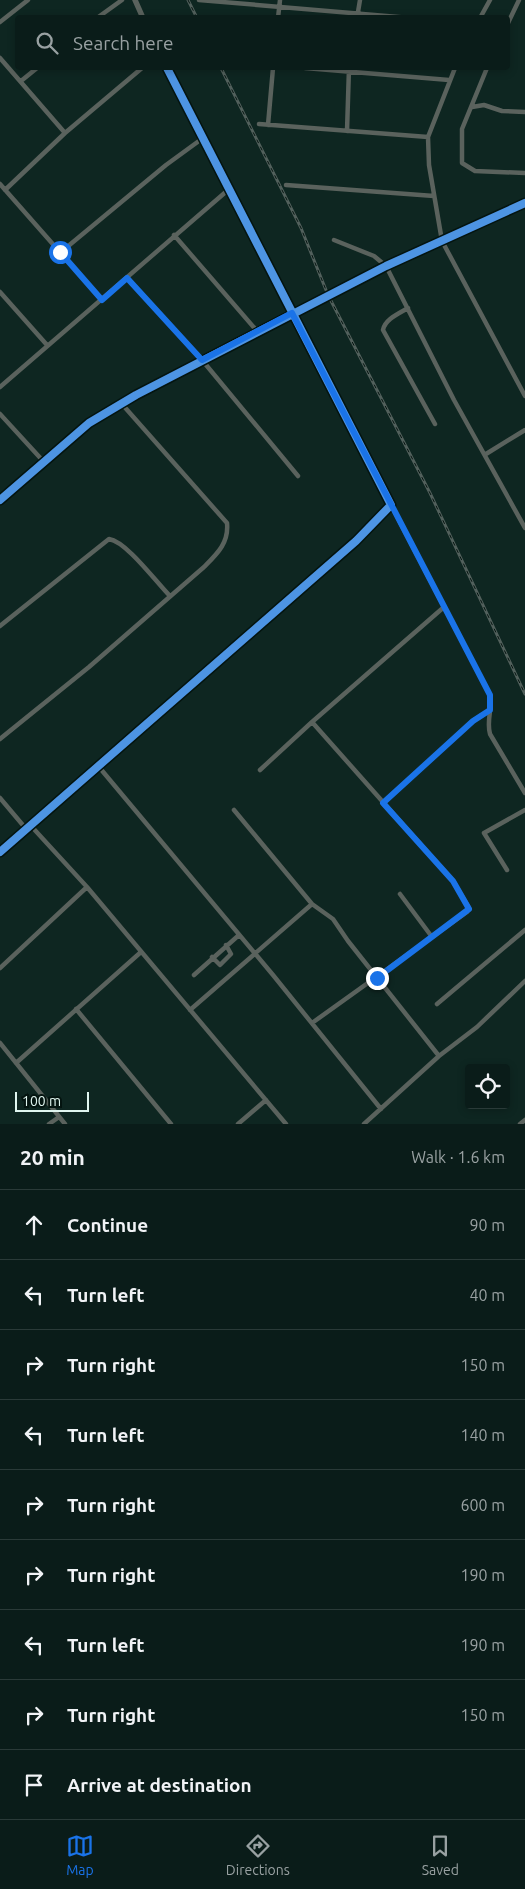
<!DOCTYPE html>
<meta charset="utf-8">
<style>
body{margin:0;font-family:Ubuntu,sans-serif;background:#132522;color:#f1f3f6}
.controls{position:absolute;right:15px;bottom:15px;display:grid;overflow:hidden;border-radius:5px;box-shadow:0 2px 8px #0003}
.controls button{width:45px;height:45px;display:grid;place-items:center;padding:0;border:0;border-bottom:1px solid #2a3a38;background:#0a1c19;color:#f1f3f6;font:25px sans-serif}
.scale{position:absolute;left:15px;bottom:12px;width:74px;box-sizing:border-box;padding-left:5px;border:2px solid #e0f6f0;border-top:0;font-size:14px;line-height:18px;white-space:nowrap;color:#e0f6f0;-webkit-text-stroke:4px #041410;paint-order:stroke}
.stop{position:absolute;width:15px;height:15px;margin:-11px;border:4px solid #1a73e8;border-radius:50%;background:#fff}
.stop.end{background:#1a73e8;border-color:#fff;box-shadow:0 1px 5px #0008}
.list{margin:0;padding:0;list-style:none}
h2{display:flex;justify-content:space-between;align-items:center;height:65px;margin:0;padding:0 20px;font-size:21px}
h2 small{font-size:16px;font-weight:400;color:#99a1a2}
.list li{display:grid;grid-template-columns:32px 1fr auto;gap:15px;align-items:center;box-sizing:border-box;height:70px;padding:0 20px;border-top:1px solid #2a3a38}
.list b{display:block;font-size:19px;white-space:nowrap}
.list em{font-size:16px;font-style:normal;color:#99a1a2}
.icon{flex:none;width:28px;height:28px;fill:none;stroke:currentColor;stroke-width:2;stroke-linecap:round;stroke-linejoin:round}
.map{position:relative;flex:none;width:525px;height:1124px;overflow:hidden}
.search{position:absolute;background:#0a1c19;box-shadow:0 2px 8px #0003;left:15px;right:15px;top:15px;height:55px;display:flex;align-items:center;gap:12px;box-sizing:border-box;padding:0 18px;border-radius:5px;color:#99a1a2;font-size:19px}
.sheet{height:695px;background:#0a1c19}
nav{display:flex;justify-content:space-around;align-items:center;box-sizing:border-box;height:70px;border-top:1px solid #2a3a38;background:#0a1c19;font-size:14px;color:#99a1a2}
nav a{display:grid;justify-items:center;gap:2px}
nav .on{color:#1a73e8}
.map>svg:first-child{display:block}
.lines{fill:none;stroke-linecap:round;stroke-linejoin:round}
.minor{stroke:#5a625d;stroke-width:4.5}
.tertiary{stroke:#5a625d;stroke-width:5.5}
.rail-casing{stroke:#52605c;stroke-width:3}
.rail{stroke:#041410;stroke-width:1;stroke-dasharray:4;stroke-linecap:butt}
.cycleway-casing{stroke:#041410;stroke-width:11}
.cycleway{stroke:#4d94e3;stroke-width:8}
.route{stroke:#1a73e8;stroke-width:6}
</style>
<div class="map">
<svg width="525" height="1124" viewBox="0 0 525 1124">
<rect width="100%" height="100%" fill="#0e2621"/>
<g class="lines">
<path class="minor" d="M199,0L410,18
M97,18L122,0
M278,18L280,0
M357,18L360,0
M480,18L490,0
M0,22L28,0
M508,23L519,0
M0,58L65,133
M305,68L449,80
M455,68L428,137L429,165L442,241L525,396
M487,68L462,129V163L475,171L525,173
M21,81L37,68
M472,107L484,105L502,111L525,112
M259,124L428,137
M268,125L273,68
M347,131L349,68
M0,184L102,300
M286,185L434,196
M5,190L65,133L142,68
M174,235L257,331
M334,240L374,256L386,266L454,400L525,528
M61,252L166,165L203,138
M127,278L202,360L298,476
M0,292L47,345
M408,308C400,313 385,319 383,330L435,424
M0,387L228,190
M0,414L44,462
M486,454L525,430
M0,500L89,423L136,395L386,266L525,203
M391,505L490,695C493,708 486,720 490,734L525,793
M0,626L109,539C127,542 156,582 170,596
M312,722L453,881L469,908L467,912L312,1023
M0,739L89,667L204,567C217,554 229,543 227,523L121,403
M99,767L273,975L381,1109
M260,770L312,722L444,607
M0,798L27,830
M383,803L473,721L490,710
M32,827L87,887L286,1124
M507,870L484,833L525,810
M400,894L432,937
M312,904L333,919L348,941L439,1056
M212,957L220,965L231,954L226,945
M0,968L87,887
M194,975L239,935
M437,1004L525,930
M76,1009L171,1124
M190,1010L312,904L234,810
M0,1043L65,1124
M16,1063L141,952
M49,1124L59,1117
M238,1124L266,1100
M364,1124L439,1056L477,1027L525,981
M520,1124L525,1120"/>
<path class="tertiary" d="M135,0L143,18
M0,852L356,541L391,505L167,68"/>
<g class="rail-casing">
<path id="rail" d="M188,0L197,18
M221,68L301,228L328,295L430,493L525,694"/>
</g>
<use href="#rail" class="rail"/>
<g class="cycleway-casing">
<path id="cycleway" d="M0,500L89,423L136,395L386,266L525,203
M0,852L356,541L391,505L167,68"/>
</g>
<use href="#cycleway" class="cycleway"/>
</g>
<g class="lines">
<path class="route" d="M60,252L102,300L127,278L202,360L292,313L490,695V710L473,721L383,803L453,881L469,909L377,978"/>
</g>
</svg>
<div class="controls">
<button><svg class="icon" aria-label="locate" viewBox="0 0 24 24"><circle cx="12" cy="12" r="6"/><path d="M12 2v4M12 18v4M2 12h4M18 12h4"/></svg></button>
</div>
<div class="scale">100 m</div>
<div class="stop" style="left:60px;top:252px"></div>
<div class="stop end" style="left:377px;top:978px"></div>
<div class="search"><svg class="icon" aria-label="search" viewBox="0 0 24 24"><circle cx="10" cy="10" r="6"/><path d="M15 15l6 6"/></svg>Search here</div>
</div>
<section class="sheet">
<h2>20 min<small>Walk · 1.6 km</small></h2>
<ul class="list">
<li><svg class="icon" aria-label="ahead" viewBox="0 0 24 24"><path d="M12 20V5M6 11l6-6 6 6"/></svg><div><b>Continue</b></div><em>90 m</em></li>
<li><svg class="icon" aria-label="left" viewBox="0 0 24 24"><path d="M17 20v-9H6M10 6l-5 5 5 5"/></svg><div><b>Turn left</b></div><em>40 m</em></li>
<li><svg class="icon" aria-label="right" viewBox="0 0 24 24"><path d="M7 20v-9h11M14 6l5 5-5 5"/></svg><div><b>Turn right</b></div><em>150 m</em></li>
<li><svg class="icon" aria-label="left" viewBox="0 0 24 24"><path d="M17 20v-9H6M10 6l-5 5 5 5"/></svg><div><b>Turn left</b></div><em>140 m</em></li>
<li><svg class="icon" aria-label="right" viewBox="0 0 24 24"><path d="M7 20v-9h11M14 6l5 5-5 5"/></svg><div><b>Turn right</b></div><em>600 m</em></li>
<li><svg class="icon" aria-label="right" viewBox="0 0 24 24"><path d="M7 20v-9h11M14 6l5 5-5 5"/></svg><div><b>Turn right</b></div><em>190 m</em></li>
<li><svg class="icon" aria-label="left" viewBox="0 0 24 24"><path d="M17 20v-9H6M10 6l-5 5 5 5"/></svg><div><b>Turn left</b></div><em>190 m</em></li>
<li><svg class="icon" aria-label="right" viewBox="0 0 24 24"><path d="M7 20v-9h11M14 6l5 5-5 5"/></svg><div><b>Turn right</b></div><em>150 m</em></li>
<li><svg class="icon" aria-label="arrive" viewBox="0 0 24 24"><path d="M6 21V4h12l-3 4 3 4H6"/></svg><div><b>Arrive at destination</b></div></li>
</ul>
</section>
<nav>
<a class="on"><svg class="icon" aria-label="map" viewBox="0 0 24 24"><path d="M3 6l6-2 6 2 6-2v14l-6 2-6-2-6 2zM9 4v14M15 6v14"/></svg>Map</a>
<a><svg class="icon" aria-label="directions" viewBox="0 0 24 24"><path d="M12 3l9 9-9 9-9-9zM9 14v-3h6M13 9l2 2-2 2"/></svg>Directions</a>
<a><svg class="icon" aria-label="saved" viewBox="0 0 24 24"><path d="M7 4h10v16l-5-4-5 4z"/></svg>Saved</a>
</nav>
